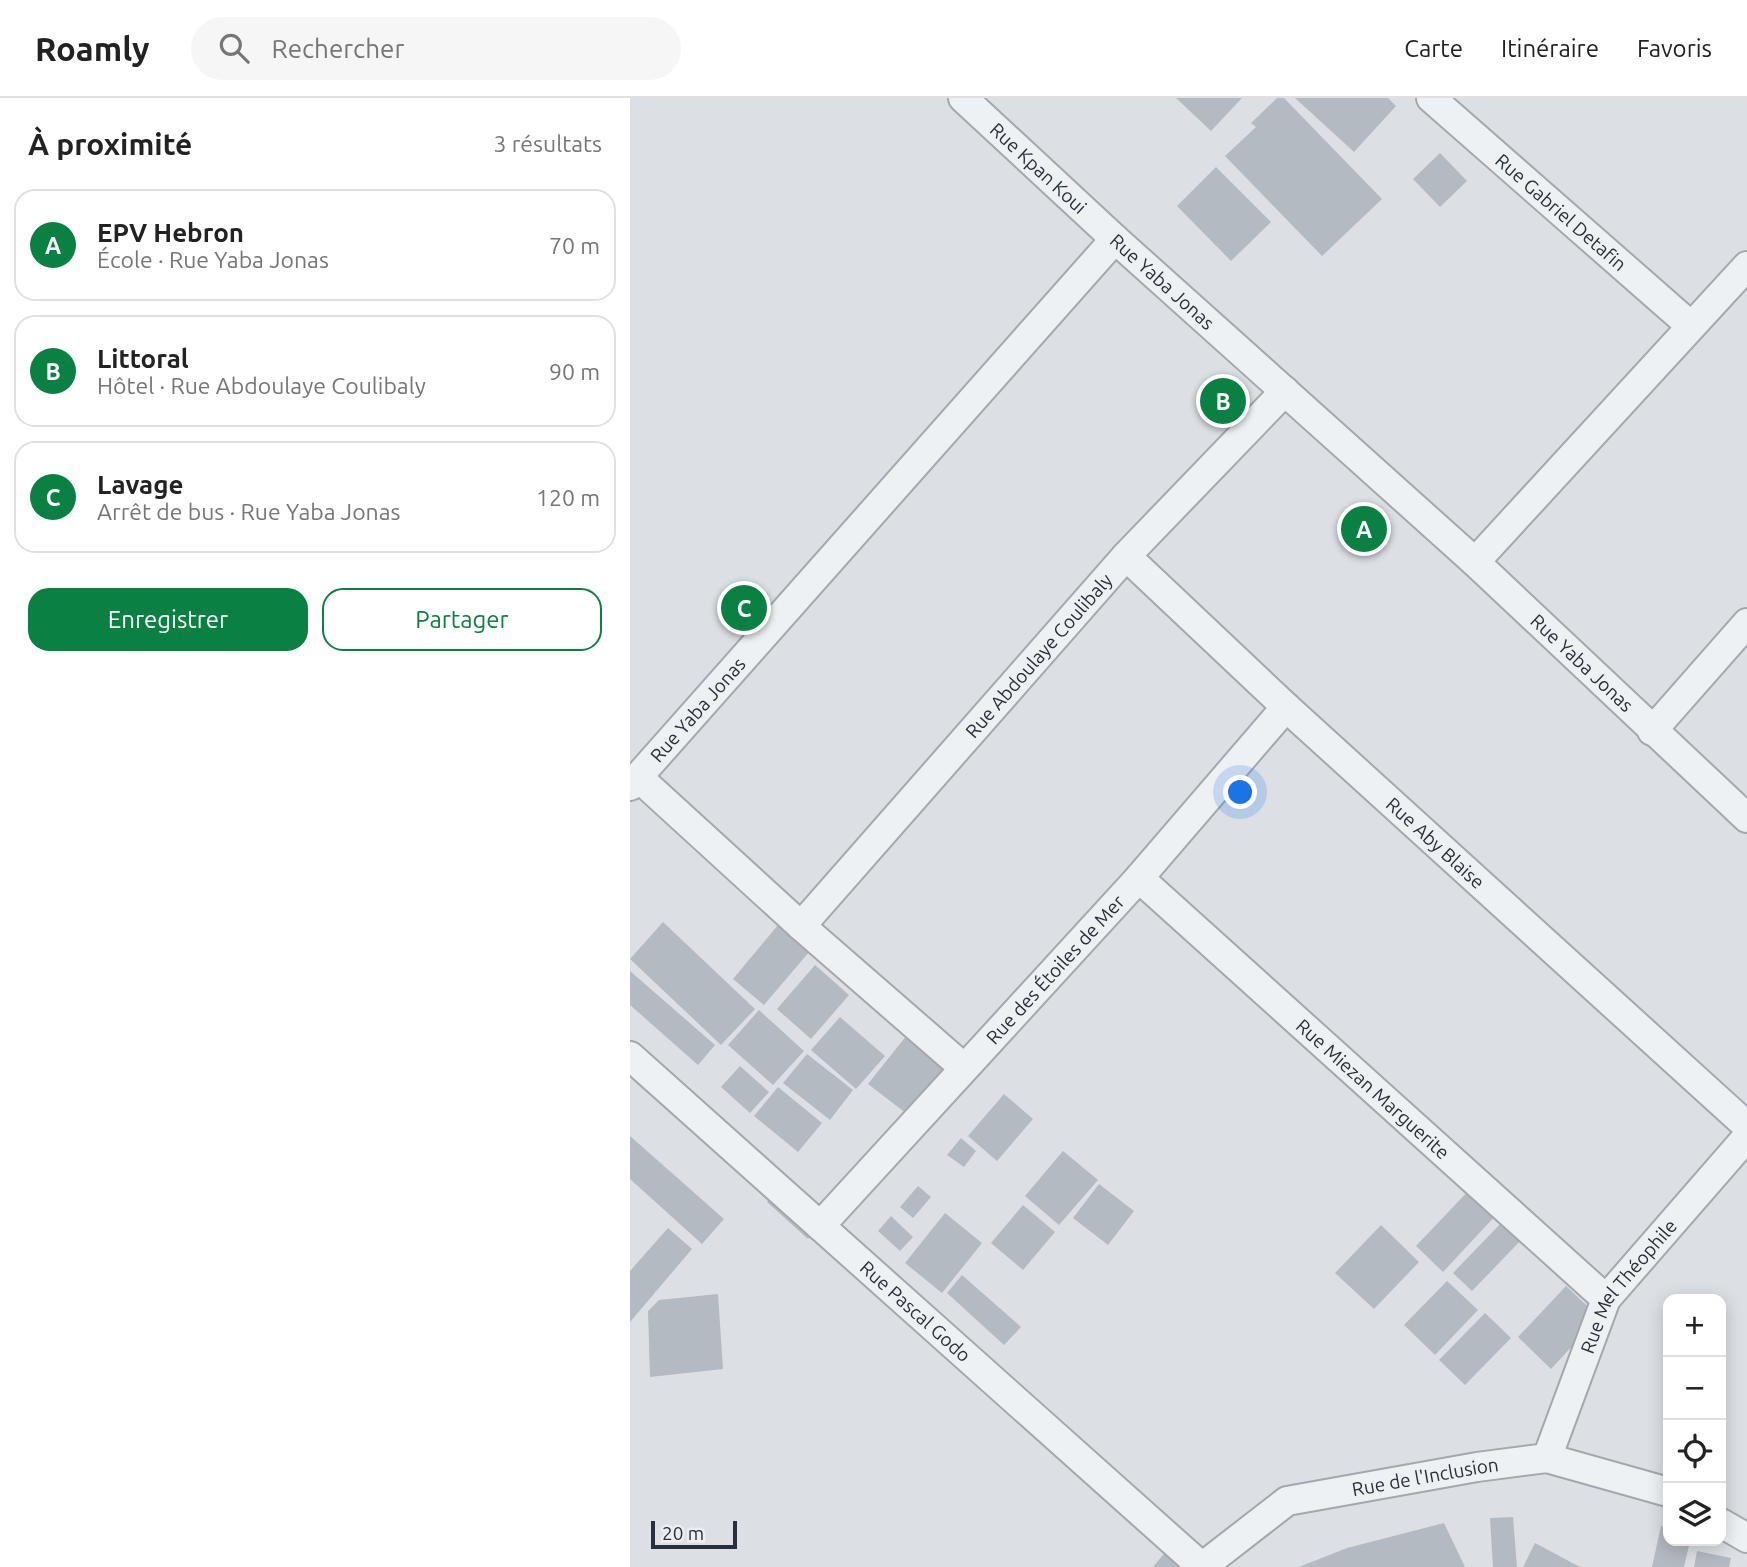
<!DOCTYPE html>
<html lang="fr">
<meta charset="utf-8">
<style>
body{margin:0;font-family:Ubuntu,sans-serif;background:#f6f6f6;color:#222}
.controls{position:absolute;right:21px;bottom:21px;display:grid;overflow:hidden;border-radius:14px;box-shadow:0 4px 18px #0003}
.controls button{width:63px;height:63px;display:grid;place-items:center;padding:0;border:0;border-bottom:2px solid #e0e0e0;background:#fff;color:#222;font:35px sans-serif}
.scale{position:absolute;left:21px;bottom:18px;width:86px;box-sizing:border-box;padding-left:7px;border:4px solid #27303a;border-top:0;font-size:19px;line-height:24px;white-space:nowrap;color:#27303a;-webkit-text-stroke:5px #ebeff3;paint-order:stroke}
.you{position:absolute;left:611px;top:695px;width:24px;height:24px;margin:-18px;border:5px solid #fff;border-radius:50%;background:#1a73e8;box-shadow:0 0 0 10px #1a73e833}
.badge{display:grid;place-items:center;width:46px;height:46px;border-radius:50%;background:#0b8043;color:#fff;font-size:23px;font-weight:700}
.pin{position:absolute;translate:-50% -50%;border:4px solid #fff;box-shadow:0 2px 7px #0006}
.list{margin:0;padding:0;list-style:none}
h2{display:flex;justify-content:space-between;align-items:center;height:91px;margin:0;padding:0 28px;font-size:30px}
h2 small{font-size:23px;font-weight:400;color:#767676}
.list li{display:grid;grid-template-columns:46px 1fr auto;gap:21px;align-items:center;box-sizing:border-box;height:112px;margin:0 14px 14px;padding:0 14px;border:2px solid #e0e0e0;border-radius:21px}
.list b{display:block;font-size:26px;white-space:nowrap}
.list p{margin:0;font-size:23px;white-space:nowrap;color:#767676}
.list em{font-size:23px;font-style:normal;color:#767676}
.actions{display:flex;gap:14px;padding:21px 28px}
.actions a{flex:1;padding:16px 0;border:2px solid #0b8043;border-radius:21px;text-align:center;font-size:24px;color:#0b8043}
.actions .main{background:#0b8043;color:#fff}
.icon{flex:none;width:38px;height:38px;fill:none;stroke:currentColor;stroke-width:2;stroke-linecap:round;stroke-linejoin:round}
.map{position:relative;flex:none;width:1117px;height:1469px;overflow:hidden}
header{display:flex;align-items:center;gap:42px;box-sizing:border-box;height:98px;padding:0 35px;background:#fff;border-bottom:2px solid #e0e0e0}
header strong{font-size:33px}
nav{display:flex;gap:38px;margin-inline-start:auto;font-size:24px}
.search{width:490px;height:63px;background:#f6f6f6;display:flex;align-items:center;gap:18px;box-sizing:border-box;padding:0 24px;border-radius:38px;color:#767676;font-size:26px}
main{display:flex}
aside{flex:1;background:#fff}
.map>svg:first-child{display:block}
.building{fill:#b4bac1}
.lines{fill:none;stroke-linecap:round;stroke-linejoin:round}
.minor-casing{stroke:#a2a8ae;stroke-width:32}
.minor{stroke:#eef1f4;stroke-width:28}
.labels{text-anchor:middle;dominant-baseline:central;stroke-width:7;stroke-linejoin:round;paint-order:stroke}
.street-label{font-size:19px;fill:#27303a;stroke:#ebeff3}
</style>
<header>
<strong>Roamly</strong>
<div class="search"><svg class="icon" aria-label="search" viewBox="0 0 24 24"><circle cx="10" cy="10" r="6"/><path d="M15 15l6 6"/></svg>Rechercher</div>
<nav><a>Carte</a><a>Itinéraire</a><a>Favoris</a></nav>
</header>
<main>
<aside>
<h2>À proximité<small>3 résultats</small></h2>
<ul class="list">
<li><span class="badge">A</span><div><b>EPV Hebron</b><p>École · Rue Yaba Jonas</p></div><em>70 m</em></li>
<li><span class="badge">B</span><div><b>Littoral</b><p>Hôtel · Rue Abdoulaye Coulibaly</p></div><em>90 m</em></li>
<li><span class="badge">C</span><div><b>Lavage</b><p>Arrêt de bus · Rue Yaba Jonas</p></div><em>120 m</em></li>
</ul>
<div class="actions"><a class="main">Enregistrer</a><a>Partager</a></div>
</aside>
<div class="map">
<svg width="1117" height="1469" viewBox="0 0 1117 1469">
<rect width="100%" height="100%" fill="#dce0e5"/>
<path class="building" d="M546,0H612L581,33Z
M647,0H654L752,101L692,158L595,58L626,29L621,25Z
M665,0H758L766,8L724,54Z
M810,55L837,83L810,109L783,81Z
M586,69L641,124L601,163L547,108Z
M153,821L185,847L134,907L103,881Z
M33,824L125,911L91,947L0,861Z
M185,867L219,897L181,941L147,911Z
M0,873L85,947L68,967L0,907Z
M129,912L174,953L143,987L98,947Z
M210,919L255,958L226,991L181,952Z
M281,932L324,965L281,1019L238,986Z
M177,956L223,992L200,1022L153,985Z
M110,968L139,994L120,1015L91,989Z
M148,989L192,1025L168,1054L124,1018Z
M374,996L403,1021L367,1063L338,1038Z
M0,1038L94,1121L72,1146L0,1081Z
M331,1040L346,1053L334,1069L317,1057Z
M433,1053L468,1082L429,1127L395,1098Z
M469,1086L504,1113L478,1147L443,1120Z
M288,1088L301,1099L283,1120L270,1109Z
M842,1089L869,1114L813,1174L786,1148Z
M146,1094L187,1131L178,1141L137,1104Z
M393,1107L425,1134L393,1172L361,1145Z
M315,1115L352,1145L312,1195L275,1165Z
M261,1118L283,1139L270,1153L248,1133Z
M875,1121L894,1139L842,1193L823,1175Z
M751,1127L789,1164L744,1211L705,1175Z
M38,1130L62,1151L0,1224V1173Z
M332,1177L391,1229L374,1247L317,1195Z
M817,1183L848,1212L805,1257L774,1227Z
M936,1188L969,1219L921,1271L888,1239Z
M88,1196L93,1271L20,1279L18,1213L29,1202Z
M855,1215L881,1240L835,1287L809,1262Z
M883,1419L887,1469H863L860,1420Z
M814,1425L835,1469H669L717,1450Z
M1031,1428L1038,1430V1443H1060L1054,1469H1022Z
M905,1445L950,1469H893Z
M538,1451L555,1469H523Z
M1067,1453L1101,1460L1099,1469H1064Z"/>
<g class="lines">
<g class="minor-casing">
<g id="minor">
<path id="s1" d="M333,0L485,141L845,464L1117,720"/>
<path id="s2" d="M801,0L1061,228"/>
<path id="s3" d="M496,458L656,609L1117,1028"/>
<path d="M845,464L1117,168"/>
<path d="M1022,633L1117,525"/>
<path d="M8,679L171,828L333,969"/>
<path id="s4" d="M0,688L485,141"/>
<path id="s5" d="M509,780L976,1201"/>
<path id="s6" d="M171,828L496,458L655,293"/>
<path id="s7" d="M0,958L572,1469"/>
<path id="s8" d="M190,1128L509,780L656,609"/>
<path id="s9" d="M917,1360L976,1201L1117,1039"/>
<path d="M1091,1425L1117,1440"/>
<path id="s10" d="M572,1469L657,1403L847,1369L917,1360L1038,1394"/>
</g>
</g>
<use href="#minor" class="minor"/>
</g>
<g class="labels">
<g class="street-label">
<text stroke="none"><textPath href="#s1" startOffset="103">Rue Kpan Koui</textPath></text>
<text stroke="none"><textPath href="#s2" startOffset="173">Rue Gabriel Detafin</textPath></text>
<text stroke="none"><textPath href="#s1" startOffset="271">Rue Yaba Jonas</textPath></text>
<text stroke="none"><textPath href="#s6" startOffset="360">Rue Abdoulaye Coulibaly</textPath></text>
<text stroke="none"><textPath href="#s1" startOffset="838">Rue Yaba Jonas</textPath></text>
<text stroke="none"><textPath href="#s4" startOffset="102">Rue Yaba Jonas</textPath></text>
<text stroke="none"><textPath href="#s3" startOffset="422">Rue Aby Blaise</textPath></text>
<text stroke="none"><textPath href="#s8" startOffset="348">Rue des Étoiles de Mer</textPath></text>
<text stroke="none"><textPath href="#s5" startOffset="315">Rue Miezan Marguerite</textPath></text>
<text stroke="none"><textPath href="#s9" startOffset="192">Rue Mel Théophile</textPath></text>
<text stroke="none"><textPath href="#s7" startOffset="383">Rue Pascal Godo</textPath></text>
<text stroke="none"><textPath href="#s10" startOffset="248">Rue de l'Inclusion</textPath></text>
</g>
</g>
</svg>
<div class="controls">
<button>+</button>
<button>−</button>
<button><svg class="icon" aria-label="locate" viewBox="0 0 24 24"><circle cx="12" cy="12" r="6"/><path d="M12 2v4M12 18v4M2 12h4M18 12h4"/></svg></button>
<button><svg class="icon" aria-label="layers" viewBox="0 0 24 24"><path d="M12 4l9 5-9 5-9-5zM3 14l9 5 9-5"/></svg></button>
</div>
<div class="scale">20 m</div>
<div class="you"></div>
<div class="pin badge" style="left:734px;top:431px">A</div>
<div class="pin badge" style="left:593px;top:303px">B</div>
<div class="pin badge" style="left:114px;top:510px">C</div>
</div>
</main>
